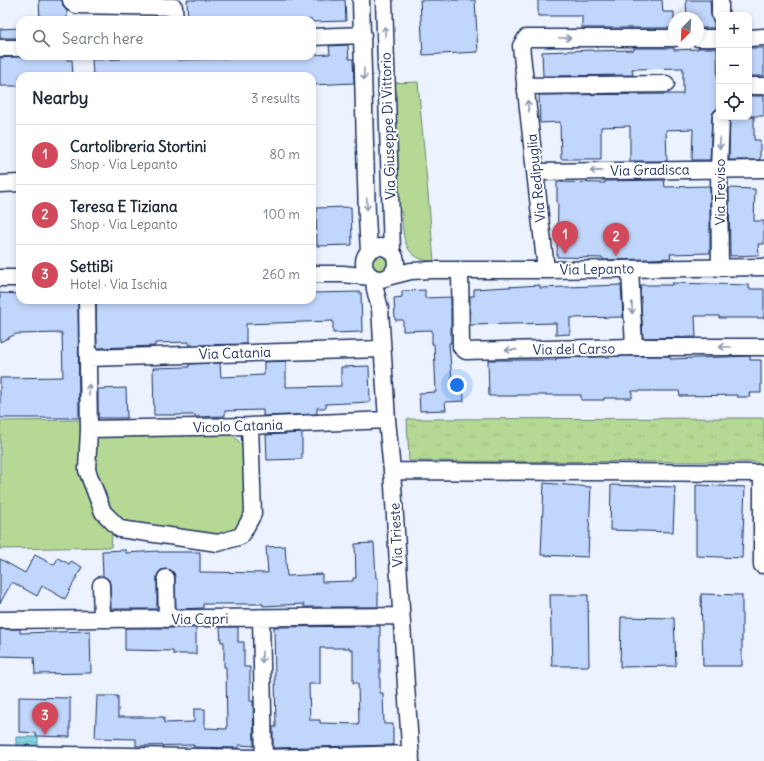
<!DOCTYPE html>
<meta charset="utf-8">
<style>
body{margin:0;font-family:Delius,sans-serif;background:#f2f2f3;color:#1f2937}
.controls{position:absolute;right:12px;top:12px;display:grid;overflow:hidden;border-radius:8px;box-shadow:0 2px 6px #0003}
.controls button{width:36px;height:36px;display:grid;place-items:center;padding:0;border:0;border-bottom:1px solid #e0e1e3;background:#fff;color:#1f2937;font:20px sans-serif}
.compass{position:absolute;left:668px;top:12px;width:36px;height:36px;border-radius:50%;background:#fff;box-shadow:0 2px 6px #0003;rotate:204deg}
.you{position:absolute;left:457px;top:385px;width:14px;height:14px;margin:-10px;border:3px solid #fff;border-radius:50%;background:#1a73e8;box-shadow:0 0 0 6px #1a73e833}
.badge{display:grid;place-items:center;width:26px;height:26px;border-radius:50%;background:#d1495b;color:#fff;font-size:13px;font-weight:700}
.pin{position:absolute;translate:-50% -33px;filter:drop-shadow(0 1px 2px #0008)}
.pin::after{content:'';position:absolute;top:21px;width:14px;height:12px;background:inherit;clip-path:polygon(0 0,100% 0,50% 100%)}
.list{margin:0;padding:0;list-style:none}
h2{display:flex;justify-content:space-between;align-items:center;height:52px;margin:0;padding:0 16px;font-size:17px}
h2 small{font-size:13px;font-weight:400;color:#747a83}
.list li{display:grid;grid-template-columns:26px 1fr auto;gap:12px;align-items:center;box-sizing:border-box;height:60px;padding:0 16px;border-top:1px solid #e0e1e3}
.list b{display:block;font-size:15px;white-space:nowrap}
.list p{margin:0;font-size:13px;white-space:nowrap;color:#747a83}
.list em{font-size:13px;font-style:normal;color:#747a83}
.icon{flex:none;width:22px;height:22px;fill:none;stroke:currentColor;stroke-width:2;stroke-linecap:round;stroke-linejoin:round}
.map{position:relative;flex:none;width:764px;height:761px;overflow:hidden}
.search{position:absolute;background:#fff;box-shadow:0 2px 6px #0003;left:16px;top:16px;width:300px;height:44px;display:flex;align-items:center;gap:10px;box-sizing:border-box;padding:0 14px;border-radius:12px;color:#747a83;font-size:15px}
.panel{position:absolute;background:#fff;box-shadow:0 2px 6px #0003;left:16px;top:72px;width:300px;height:232px;border-radius:12px}
.map>svg:first-child{display:block}
.green{fill:#b5d994;stroke:#688479}
.park{fill:url(#park-tufts);stroke:#688479}
.water{fill:url(#water-rules);stroke:#5991ab}
.building{fill:#c1d6fb;stroke:#1b2f5e;fill-rule:evenodd}
.lines{fill:none;stroke-linecap:round;stroke-linejoin:round}
.minor-casing{stroke:#1b2f5e;stroke-width:19}
.minor{stroke:#fff;stroke-width:16}
.oneway{stroke:#8d97ae}
.labels{text-anchor:middle;dominant-baseline:central;stroke-width:4;stroke-linejoin:round;paint-order:stroke}
.street-label{font-size:14px;fill:#1b2f5e;stroke:#fff}
</style>
<div class="map">
<svg width="764" height="761" viewBox="0 0 764 761">
<defs>
<pattern id="park-tufts" width="24" height="20" patternUnits="userSpaceOnUse"><rect width="24" height="20" fill="#b5d994"/><path d="M3 7l-1-3M5 7V3M7 7l1-3M15 17l-1-3M17 17v-4M19 17l1-3" fill="none" stroke="#9bbb82"/></pattern>
<pattern id="water-rules" width="6" height="5" patternUnits="userSpaceOnUse"><rect width="6" height="5" fill="#83d3df"/><path d="M0 2.5h6" fill="none" stroke="#71b5c2"/></pattern>
</defs>
<rect width="100%" height="100%" fill="#ecf3fe"/>
<filter id="ink" filterUnits="userSpaceOnUse"><feTurbulence type="fractalNoise" baseFrequency=".025" numOctaves="2"/><feDisplacementMap in="SourceGraphic" scale="8" xChannelSelector="R" yChannelSelector="G"/><feConvolveMatrix kernelMatrix="1 2 1 2 8 2 1 2 1" color-interpolation-filters="sRGB"/></filter>
<g filter="url(#ink)">
<path class="green" d="M418,82L434,261C404,261 402,236 402,212H396L392,83Z
M371 262a9 9 0 1 1 18 0a9 9 0 1 1-18 0Z
M83,420V481L112,535L111,547L0,549V421Z
M229,430L242,445L246,479L248,511L240,527L222,538L121,526L97,484L91,458L94,437Z"/>
<path class="park" d="M764,418V470L756,462L409,461L407,419Z"/>
<path class="water" d="M16,737H38V745H16Z"/>
<path class="building" d="M39,0H62L63,6L67,11V20H40Z
M187,0H345L346,21L312,22V20H188Z
M420,0H475L478,52L423,55Z
M538,0H662L663,12H674V28H582V16H538Z
M686,0H710L711,15L714,22V28H698V18H687Z
M20,28V38H0V29Z
M348,45L349,59H353L354,83L312,85V76H93L92,60L121,59V56H178V60L312,56V55L330,54L329,46Z
M634,48H674V50L698,49V48H715V49H717L718,108L713,112L712,117L710,160H692L693,129L666,130L667,161H630V126L601,127V159H561L560,122L540,123L539,95L683,94V68L632,69L633,75L543,76L542,52L592,50L593,51L634,50Z
M749,48H764V76H749Z
M24,56L67,57V60H72L73,76H20V86H0V58Z
M749,96H764V116H749Z
M730,117H754V140H760V160H729Z
M664,180L665,187L710,186V253L670,254L671,258L651,259L603,260V258L557,257L558,203H557V182L605,183V181Z
M729,188L755,189L754,221H764V244H758L759,255L730,256Z
M351,207L352,245L317,246L316,208Z
M672,283L749,285V289H764V318H719V316H695L696,337L643,338L640,285H672Z
M540,285V288L621,285L623,317L570,318V334L556,335V323L470,325V296H474V289Z
M425,290V298L451,297V343H449L452,380H463L464,401L445,402L446,410L420,411L419,393L436,392L434,344H432V330L403,331V320H395L394,298L402,297V291Z
M361,292L362,332L333,333V321L246,324V344L189,345V342L155,343V346L97,348L96,300H312V293Z
M0,293L20,294V300H78L79,418H0V378L63,377L62,333L16,334L0,342Z
M634,356H670V359L750,356V360H761V393H749L750,397H737V395L680,396L679,391H632V398H604V400H581V395H517V396H489L488,360H556V358Z
M286,361V387L341,386V367L369,366L370,402L326,404V408H317V414L263,416V410L225,411V416L195,417V415H154L153,368L189,367V364L220,363L221,377L264,375V362Z
M126,388L127,418H98V389Z
M302,433V459L267,460L266,435Z
M544,483L591,487L588,557L541,555Z
M611,485L675,487L673,532L610,530Z
M696,485L745,487L742,558L696,556Z
M374,543L376,578H378V607H304V604L263,606V604H203V608L176,609L175,577L174,573L171,570L166,569L161,570L158,573L157,578V609H111L110,584L109,580L103,576L102,551L126,550V553L158,551V552H200V572L268,573L266,547L285,546L287,576L322,574V582L353,581V578H356L355,544Z
M35,555L54,565L58,558L69,564L71,561L82,567L65,599L42,586L37,596L12,582L0,603V559L25,573Z
M701,594L742,595V666H703Z
M550,595H588L589,666H552Z
M621,617L674,618L676,666L620,667Z
M380,626V693H383L384,724H393V745L273,748V727H276L274,627ZM320,648H350V650H353V683H358L359,724L320,723V720H310L309,684H320Z
M220,627H238V642H244V667H250V701H253L254,746L239,745V748L193,747L194,745L136,746V739L95,738L97,696H118V717H164V723L194,722V709H205V728L227,729L226,667H224V642H221Z
M125,628H196V654H173V651L125,650Z
M0,629H20V633L90,631L91,673L35,674L34,657L0,656Z
M19,697L70,698V737L36,736V733L19,732Z"/>
<g class="lines">
<g class="minor-casing">
<path id="minor" d="M71,0L72,3L77,5L174,7L175,20
M361,0L367,217L369,251
M384,0L392,252
M720,0V15
M312,37L363,35
M698,38H719
M749,38L764,37
M0,48H20
M525,86L666,84
M749,86H764
M536,172L764,169
M0,184L20,183
M364 263a16 16 0 1 1 32 0a16 16 0 1 1-32 0Z
M720,267L719,169L721,117
M630,269L634,347
M546,270L521,46L526,38H674
M460,271L461,347L466,351L634,347H764
M312,274H343L371,277
M391,276L411,271L430,270H546L764,267
M0,278H20
M374,278L375,289L380,309L387,420L392,471L411,761
M87,300L89,429L87,470L103,512L120,529L218,543L241,536L253,514L250,426
M88,358L381,349
M89,429L250,426L387,420
M392,471L762,473V565
M166,578L167,619
M101,585L102,619
M261,618L264,761
M0,620L401,616
M0,754L264,758L411,754"/>
</g>
<use href="#minor" class="minor"/>
</g>
<defs><path id="oneway-shaft" d="M-6 0H5M1.5-3L5.5 0L1.5 3" fill="none" stroke-width="1.6" stroke-linecap="round" stroke-linejoin="round"/></defs>
<g class="oneway">
<use href="#oneway-shaft" transform="translate(385 32) rotate(-92)"/>
<use href="#oneway-shaft" transform="translate(565 38)"/>
<use href="#oneway-shaft" transform="translate(364 74) rotate(89)"/>
<use href="#oneway-shaft" transform="translate(528 106) rotate(-97)"/>
<use href="#oneway-shaft" transform="translate(720 143) rotate(91)"/>
<use href="#oneway-shaft" transform="translate(596 171) rotate(179)"/>
<use href="#oneway-shaft" transform="translate(367 204) rotate(88)"/>
<use href="#oneway-shaft" transform="translate(632 308) rotate(87)"/>
<use href="#oneway-shaft" transform="translate(725 347) rotate(180)"/>
<use href="#oneway-shaft" transform="translate(511 350) rotate(179)"/>
<use href="#oneway-shaft" transform="translate(89 390) rotate(-91)"/>
<use href="#oneway-shaft" transform="translate(262 657) rotate(89)"/>
</g>
</g>
<g class="labels">
<g class="street-label">
<text transform="translate(388 126) rotate(-92)">Via Giuseppe Di Vittorio</text>
<text transform="translate(650 170) rotate(-1)">Via Gradisca</text>
<text transform="translate(536 178) rotate(-96)">Via Redipuglia</text>
<text transform="translate(720 192) rotate(-90)">Via Treviso</text>
<text transform="translate(597 269) rotate(-1)">Via Lepanto</text>
<text transform="translate(574 349) rotate(-1)">Via del Carso</text>
<text transform="translate(235 353) rotate(-2)">Via Catania</text>
<text transform="translate(238 426) rotate(-2)">Vicolo Catania</text>
<text transform="translate(396 535) rotate(-93)">Via Trieste</text>
<text transform="translate(200 619) rotate(-1)">Via Capri</text>
</g>
</g>
</svg>
<div class="controls">
<button>+</button>
<button>−</button>
<button><svg class="icon" aria-label="locate" viewBox="0 0 24 24"><circle cx="12" cy="12" r="6"/><path d="M12 2v4M12 18v4M2 12h4M18 12h4"/></svg></button>
</div>
<svg class="compass" viewBox="-18 -18 36 36"><path d="M0-13l5 13h-10z" fill="#e53935"/><path d="M0 13l5-13h-10z" fill="#747a83"/></svg>
<div class="you"></div>
<div class="pin badge" style="left:565px;top:254px">1</div>
<div class="pin badge" style="left:616px;top:256px">2</div>
<div class="pin badge" style="left:45px;top:735px">3</div>
<div class="search"><svg class="icon" aria-label="search" viewBox="0 0 24 24"><circle cx="10" cy="10" r="6"/><path d="M15 15l6 6"/></svg>Search here</div>
<section class="panel">
<h2>Nearby<small>3 results</small></h2>
<ul class="list">
<li><span class="badge">1</span><div><b>Cartolibreria Stortini</b><p>Shop · Via Lepanto</p></div><em>80 m</em></li>
<li><span class="badge">2</span><div><b>Teresa E Tiziana</b><p>Shop · Via Lepanto</p></div><em>100 m</em></li>
<li><span class="badge">3</span><div><b>SettiBi</b><p>Hotel · Via Ischia</p></div><em>260 m</em></li>
</ul>
</section>
</div>
